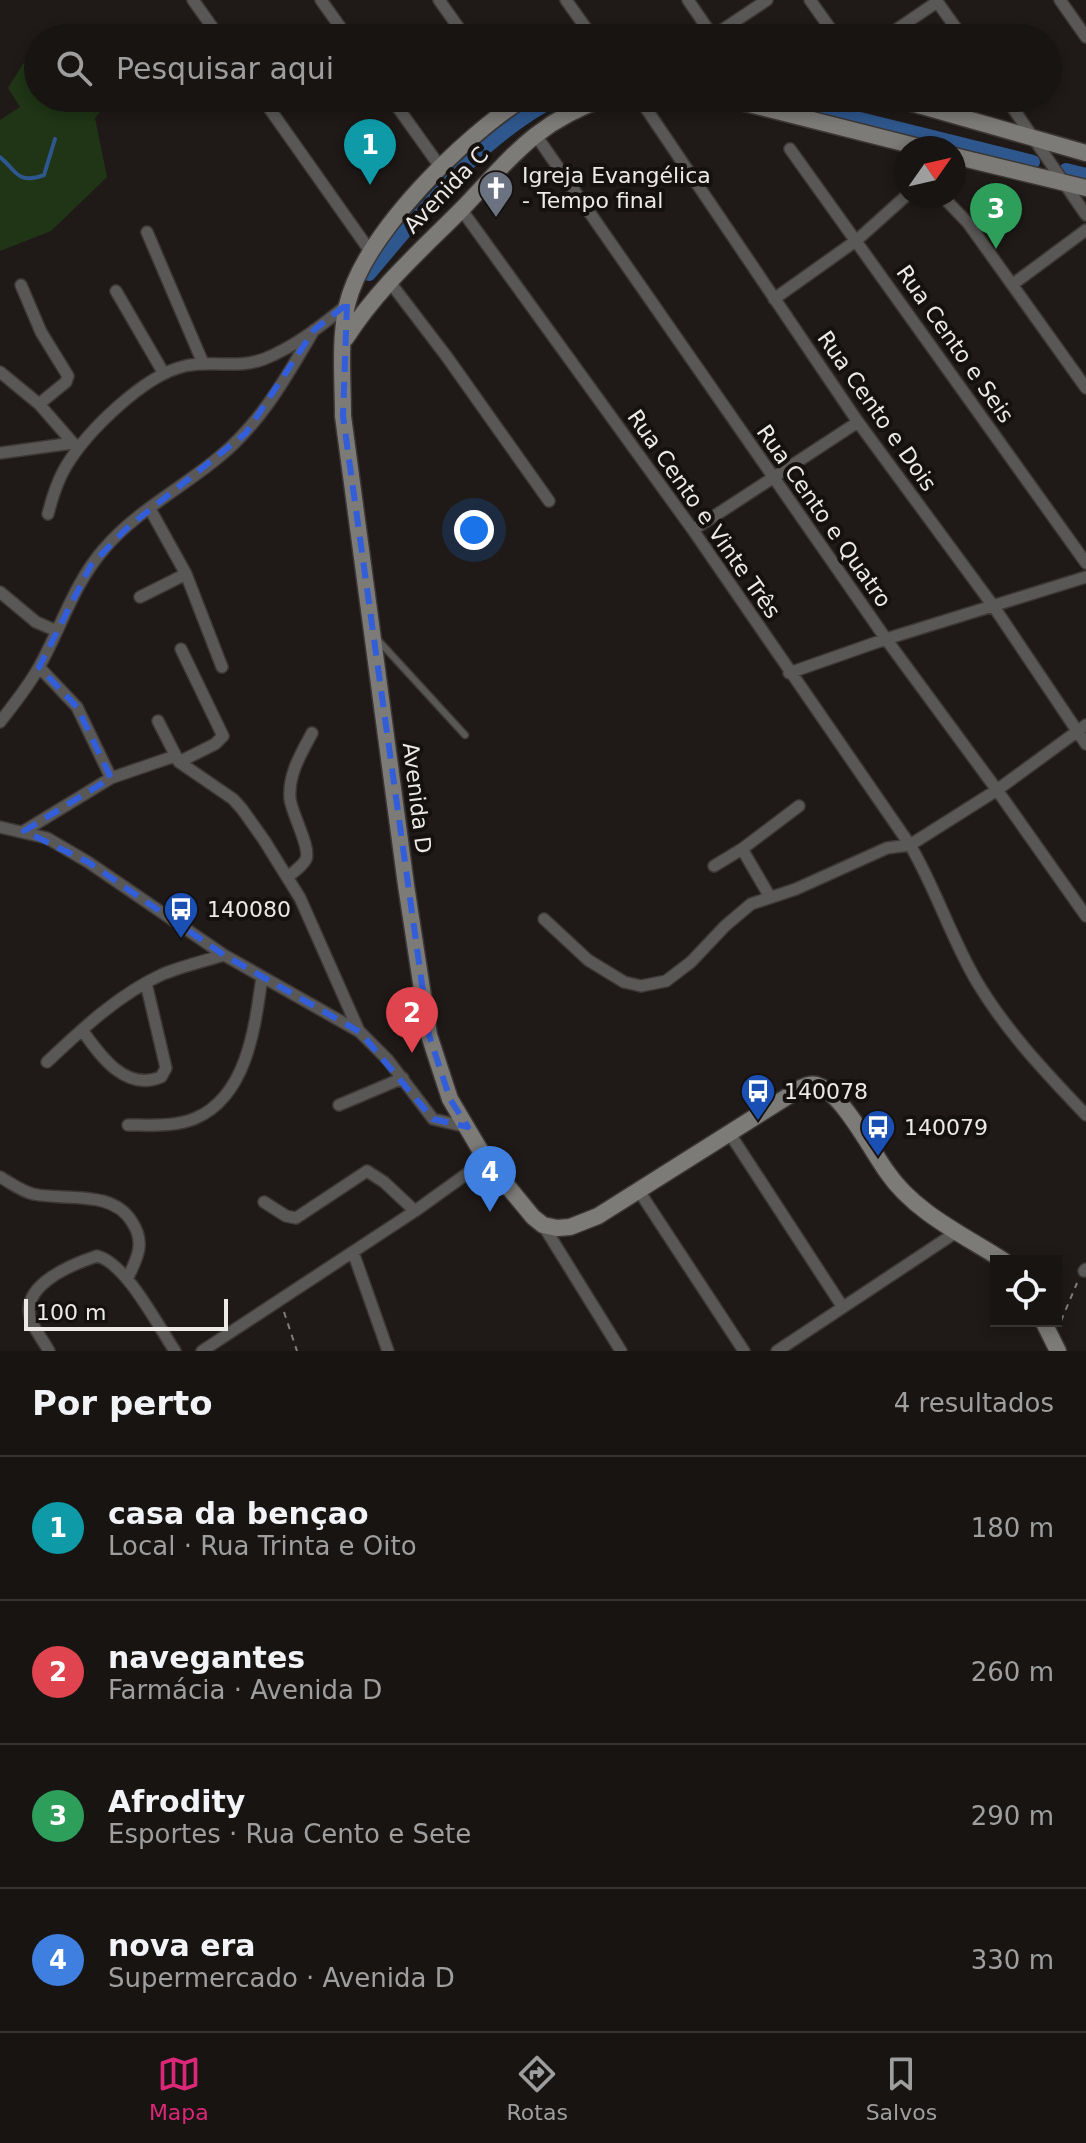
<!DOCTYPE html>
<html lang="pt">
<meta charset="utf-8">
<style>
body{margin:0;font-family:"DejaVu Sans",sans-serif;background:#201d1b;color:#f1f3f6}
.controls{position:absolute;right:24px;bottom:24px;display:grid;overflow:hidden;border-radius:0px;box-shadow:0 4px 12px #0003}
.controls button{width:72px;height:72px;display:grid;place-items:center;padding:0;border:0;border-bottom:2px solid #363332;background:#171412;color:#f1f3f6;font:40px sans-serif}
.compass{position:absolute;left:894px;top:136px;width:72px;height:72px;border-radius:50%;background:#171412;box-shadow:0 4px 12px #0003;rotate:56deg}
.scale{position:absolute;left:24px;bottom:20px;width:204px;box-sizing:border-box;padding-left:8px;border:4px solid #ece9e7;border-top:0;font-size:22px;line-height:28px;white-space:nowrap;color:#ece9e7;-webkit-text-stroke:6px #15110f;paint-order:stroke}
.you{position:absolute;left:474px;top:530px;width:28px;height:28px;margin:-20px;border:6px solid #fff;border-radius:50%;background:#1a73e8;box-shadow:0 0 0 12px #1a73e833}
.badge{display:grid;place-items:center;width:52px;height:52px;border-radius:50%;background:#db2777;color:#fff;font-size:26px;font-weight:700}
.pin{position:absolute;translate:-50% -66px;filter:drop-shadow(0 2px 4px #0008)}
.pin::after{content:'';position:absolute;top:42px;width:28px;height:24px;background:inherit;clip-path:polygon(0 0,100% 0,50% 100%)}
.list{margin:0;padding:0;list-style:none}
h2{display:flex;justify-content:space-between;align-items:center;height:104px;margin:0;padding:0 32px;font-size:34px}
h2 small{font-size:26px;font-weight:400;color:#9e9e9f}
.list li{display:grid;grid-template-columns:52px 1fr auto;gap:24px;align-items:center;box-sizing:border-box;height:144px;padding:0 32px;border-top:2px solid #363332}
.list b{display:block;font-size:30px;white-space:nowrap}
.list p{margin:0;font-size:26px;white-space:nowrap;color:#9e9e9f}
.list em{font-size:26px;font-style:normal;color:#9e9e9f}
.icon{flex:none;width:44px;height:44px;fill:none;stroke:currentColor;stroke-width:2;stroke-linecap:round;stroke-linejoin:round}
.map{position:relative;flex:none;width:1086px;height:1351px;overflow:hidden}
.search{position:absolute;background:#171412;box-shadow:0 4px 12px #0003;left:24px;right:24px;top:24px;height:88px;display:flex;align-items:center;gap:20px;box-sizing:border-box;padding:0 28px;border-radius:44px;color:#9e9e9f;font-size:30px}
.sheet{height:680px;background:#171412}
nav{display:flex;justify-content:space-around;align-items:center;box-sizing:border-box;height:112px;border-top:2px solid #363332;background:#171412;font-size:22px;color:#9e9e9f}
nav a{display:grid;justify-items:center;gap:4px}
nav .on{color:#db2777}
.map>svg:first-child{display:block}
.green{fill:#1f3515}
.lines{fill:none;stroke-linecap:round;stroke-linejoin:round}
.stream{stroke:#2e578d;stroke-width:4}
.canal{stroke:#2e578d;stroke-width:14}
.lane-casing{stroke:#3c3735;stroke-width:9}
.street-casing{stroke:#3c3735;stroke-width:14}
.secondary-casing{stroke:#3c3735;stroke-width:19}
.path{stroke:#817d7b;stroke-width:2;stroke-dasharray:6 6;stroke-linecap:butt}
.lane{stroke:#5a5856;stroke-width:6}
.street{stroke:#5a5856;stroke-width:11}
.secondary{stroke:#7d7b78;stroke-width:16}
.marked{fill:none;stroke:#325eda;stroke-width:6;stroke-dasharray:16 10;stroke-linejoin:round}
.labels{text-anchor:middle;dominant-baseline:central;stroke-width:8;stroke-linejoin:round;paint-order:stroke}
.poi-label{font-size:22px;fill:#ece9e7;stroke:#15110f;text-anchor:start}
.street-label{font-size:22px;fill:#ece9e7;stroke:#15110f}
</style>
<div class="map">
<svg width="1086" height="1351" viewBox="0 0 1086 1351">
<rect width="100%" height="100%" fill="#1f1a18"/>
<path class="green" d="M38,40V98H111L95,118L107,177L51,231L0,251V120L20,107L8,88Z"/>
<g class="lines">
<path class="stream" d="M0,157C17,171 17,185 44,175L55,139"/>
<path class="canal" d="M785,98L852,117L1033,162
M1066,170L1086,175
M369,274C424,209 480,138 557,98"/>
<g class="lane-casing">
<path id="lane" d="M377,639L465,735"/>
</g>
<g class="street-casing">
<path id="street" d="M193,0L220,38
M321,0L348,38
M439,0L466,38
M566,0L593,38
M688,0L714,38
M810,0L837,38
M936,0L963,38
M1060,0L1086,37
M713,36L767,0
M884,38L937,2
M262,98L370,251
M391,98L441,168
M639,98L858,422L994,607L1086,744
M1006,98L1086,215
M535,134L886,639L997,790L1086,916
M790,149L1086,563
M942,196L968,223L1086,388
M461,209L693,530L910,845C936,889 951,938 977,982C1007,1032 1046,1073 1086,1115
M147,232L203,363
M389,281L447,357L549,501
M1013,284L1086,230
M21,285L41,332L68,376L66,382L39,404
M116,291L163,372
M774,299L857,240L906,196
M0,372L39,404L73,443
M0,453L73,443L76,445
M150,509L186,574L222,667
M48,514C52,498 57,482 65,468C86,432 144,375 185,366C212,360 238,369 264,359C295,347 322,325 347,305
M693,530L858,422
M0,592L36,622L57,631
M140,597L186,574
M39,667L77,707L111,778
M789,673L886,639L1086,577
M158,721L179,762L233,799L242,809L264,840L300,898L359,1031
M0,722C14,704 28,687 39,667C61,628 74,583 104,549C135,512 182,488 219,457C261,423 287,376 314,330
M179,762L215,744L223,736L181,649
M0,827L47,838L88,862L224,955L360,1032L388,1060L433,1119L467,1127
M24,831L111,778L175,756
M742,849L770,897
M714,866L742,849L799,806
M288,877C293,872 303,866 306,859C311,848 292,814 290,799C288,774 301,754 312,733
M544,919L588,960L624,982L641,986L666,981L691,962L725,926L751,904L796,889L887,848L910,845L997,790L1086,725
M82,1030C100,1055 125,1092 161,1077L166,1068L146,983
M47,1062C82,1029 119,994 163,974C183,966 204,961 224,955
M339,1105L403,1078
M128,1125C150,1125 176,1127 196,1118C248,1095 255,1025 262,977
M730,1134L842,1306
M0,1177C11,1183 21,1191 33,1194C65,1201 112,1189 132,1222C146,1243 137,1259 127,1279
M639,1191L744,1351
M264,1202L286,1216L296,1218L367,1171L384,1182L415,1211
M543,1225L621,1351
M353,1252L388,1351
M1084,1271L1086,1269
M49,1351C43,1340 33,1328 30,1317C22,1284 73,1264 97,1256C126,1263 158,1326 175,1351
M202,1351L415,1211L486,1160
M777,1351L958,1231"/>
</g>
<g class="secondary-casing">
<path id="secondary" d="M524,98C463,137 364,234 347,305C339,341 343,380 343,416L406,885L429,1035L450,1099L486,1160L533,1217L543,1225L557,1228L570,1227L598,1216L801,1088C807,1085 813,1083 819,1086C842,1094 872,1151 887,1172C915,1213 964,1235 1004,1261
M725,98L923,148
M894,98L1086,153
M954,156L1086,188
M346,338C377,289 420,251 461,210C510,159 535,122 606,98
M1043,1321L1058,1351"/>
</g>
<path class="path" d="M284,1312L297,1351
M1061,1321L1077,1283"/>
<use href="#lane" class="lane"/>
<use href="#street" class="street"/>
<use href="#secondary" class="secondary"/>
</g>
<path class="marked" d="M347,304L343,416L429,1035L450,1099L468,1127L433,1119L360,1032L224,955L88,862L24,831L111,778L77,707L39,667L91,565L127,528L246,433L314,330Z"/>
<defs>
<g id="church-pin" transform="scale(1.8)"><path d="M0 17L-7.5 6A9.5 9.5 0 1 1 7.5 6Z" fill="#6b7280" stroke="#15110f"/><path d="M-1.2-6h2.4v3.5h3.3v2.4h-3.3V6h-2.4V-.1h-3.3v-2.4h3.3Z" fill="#fff"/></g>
<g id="bus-pin" transform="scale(1.8)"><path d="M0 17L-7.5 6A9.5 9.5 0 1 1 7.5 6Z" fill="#1a4fb4" stroke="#15110f"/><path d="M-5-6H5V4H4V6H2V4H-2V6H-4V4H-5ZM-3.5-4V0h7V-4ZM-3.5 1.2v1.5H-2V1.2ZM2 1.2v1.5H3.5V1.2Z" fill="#fff"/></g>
</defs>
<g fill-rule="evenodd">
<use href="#church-pin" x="496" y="188"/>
<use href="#bus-pin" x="181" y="909"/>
<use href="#bus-pin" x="758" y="1091"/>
<use href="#bus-pin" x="878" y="1127"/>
</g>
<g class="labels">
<g class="poi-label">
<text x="522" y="175">Igreja Evangélica<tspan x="522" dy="25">- Tempo final</tspan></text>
<text x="207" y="909">140080</text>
<text x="784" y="1091">140078</text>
<text x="904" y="1127">140079</text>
</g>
<g class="street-label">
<text transform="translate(446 190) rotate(-46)">Avenida C</text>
<text transform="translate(955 344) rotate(55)">Rua Cento e Seis</text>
<text transform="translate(877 411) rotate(55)">Rua Cento e Dois</text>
<text transform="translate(704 514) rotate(55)">Rua Cento e Vinte Três</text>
<text transform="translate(824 516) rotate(55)">Rua Cento e Quatro</text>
<text transform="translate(417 798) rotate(83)">Avenida D</text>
</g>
</g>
</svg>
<div class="controls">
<button><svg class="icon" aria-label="locate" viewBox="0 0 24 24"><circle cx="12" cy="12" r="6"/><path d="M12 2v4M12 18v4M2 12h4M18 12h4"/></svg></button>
</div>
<svg class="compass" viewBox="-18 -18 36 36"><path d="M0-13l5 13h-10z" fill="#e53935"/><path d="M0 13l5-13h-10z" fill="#9e9e9f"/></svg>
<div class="scale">100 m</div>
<div class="you"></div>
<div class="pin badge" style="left:370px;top:185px;background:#0f9aa8">1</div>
<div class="pin badge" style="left:412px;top:1053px;background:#e0444e">2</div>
<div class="pin badge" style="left:996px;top:249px;background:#2e9e5b">3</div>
<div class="pin badge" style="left:490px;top:1212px;background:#3f7fe0">4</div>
<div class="search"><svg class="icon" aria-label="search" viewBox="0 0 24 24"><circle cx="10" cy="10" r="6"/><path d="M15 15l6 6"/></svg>Pesquisar aqui</div>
</div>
<section class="sheet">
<h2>Por perto<small>4 resultados</small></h2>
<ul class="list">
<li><span class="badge" style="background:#0f9aa8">1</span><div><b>casa da bençao</b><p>Local · Rua Trinta e Oito</p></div><em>180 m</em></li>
<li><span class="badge" style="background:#e0444e">2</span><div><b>navegantes</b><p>Farmácia · Avenida D</p></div><em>260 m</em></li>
<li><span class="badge" style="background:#2e9e5b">3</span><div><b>Afrodity</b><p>Esportes · Rua Cento e Sete</p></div><em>290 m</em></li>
<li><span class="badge" style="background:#3f7fe0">4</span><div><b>nova era</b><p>Supermercado · Avenida D</p></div><em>330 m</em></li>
</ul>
</section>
<nav>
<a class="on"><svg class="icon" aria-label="map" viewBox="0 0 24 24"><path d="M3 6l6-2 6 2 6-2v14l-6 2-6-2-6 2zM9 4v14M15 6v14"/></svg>Mapa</a>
<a><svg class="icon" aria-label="directions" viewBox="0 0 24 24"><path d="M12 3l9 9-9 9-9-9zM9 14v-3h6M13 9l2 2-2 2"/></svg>Rotas</a>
<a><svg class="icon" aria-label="saved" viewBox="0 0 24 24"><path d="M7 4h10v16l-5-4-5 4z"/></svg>Salvos</a>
</nav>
